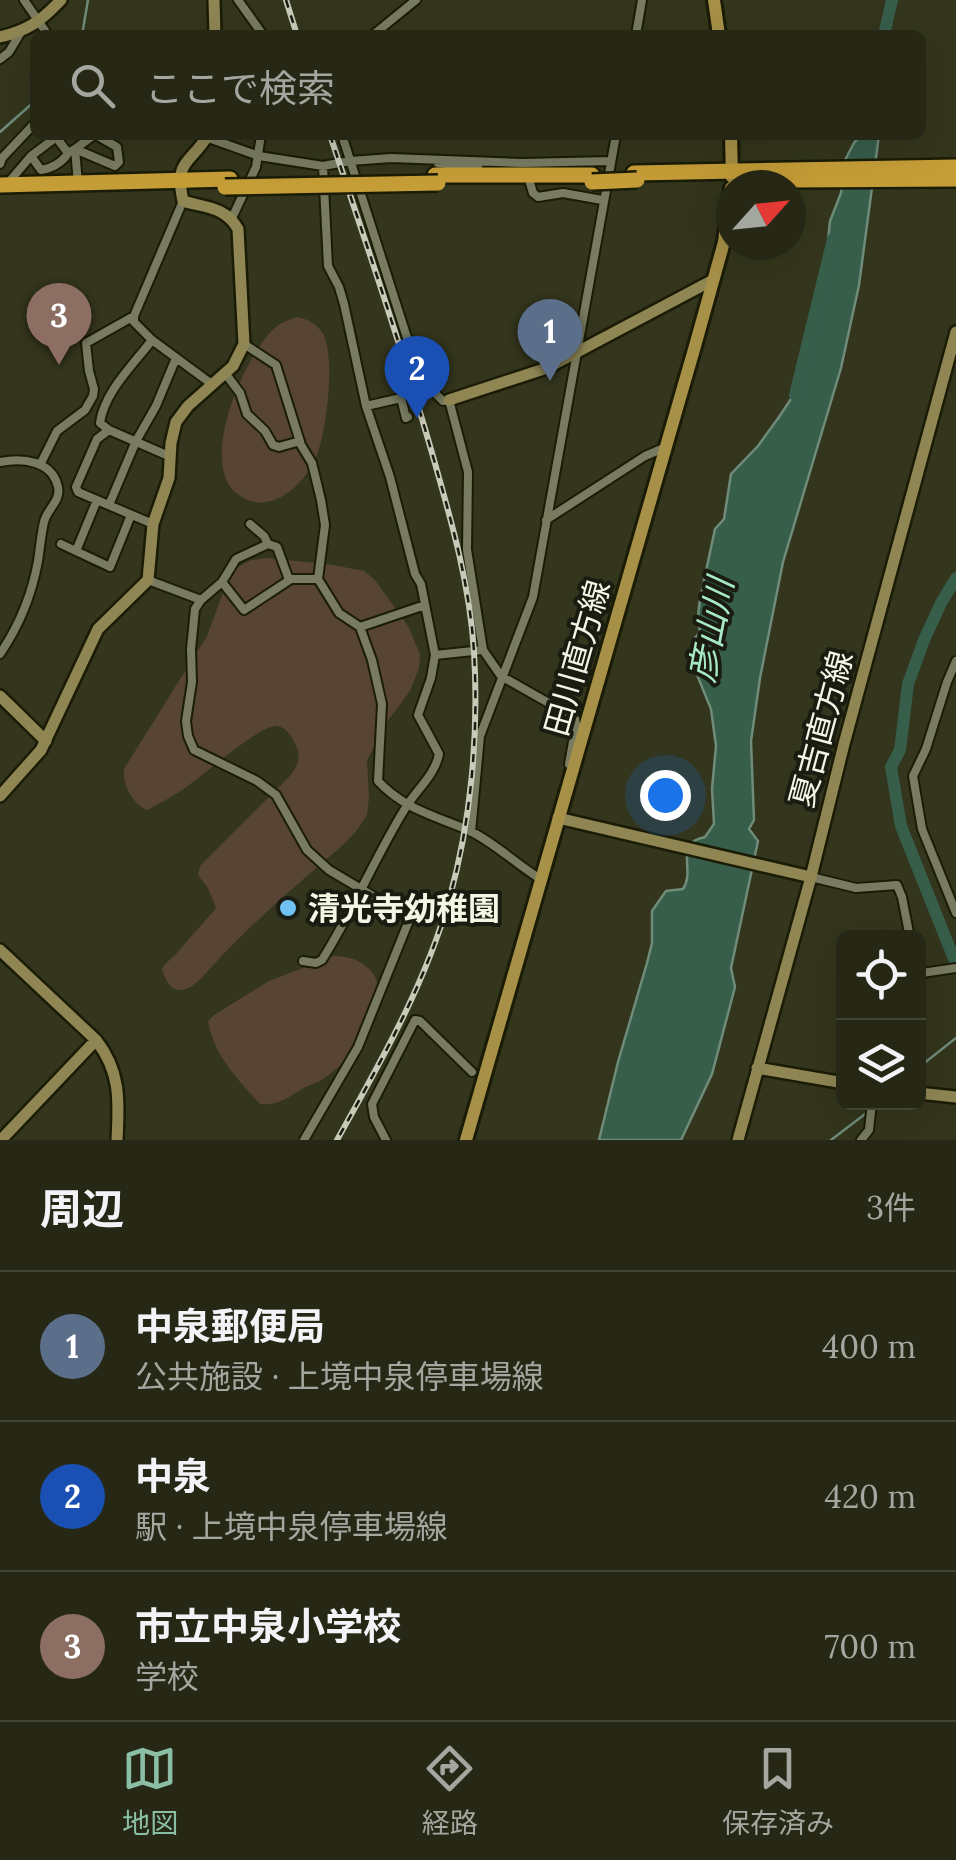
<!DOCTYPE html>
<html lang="ja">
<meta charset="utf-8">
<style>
body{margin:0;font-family:Lora,"Noto Sans JP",serif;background:#323422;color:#f1f3f6}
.controls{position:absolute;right:30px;bottom:30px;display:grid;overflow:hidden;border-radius:15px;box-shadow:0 10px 40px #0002}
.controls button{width:90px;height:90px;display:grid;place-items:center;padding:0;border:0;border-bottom:2px solid #424434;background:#262815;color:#f1f3f6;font:50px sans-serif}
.compass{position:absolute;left:716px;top:170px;width:90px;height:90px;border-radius:50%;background:#262815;box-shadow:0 10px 40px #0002;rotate:63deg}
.you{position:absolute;left:665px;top:795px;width:35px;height:35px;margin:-25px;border:8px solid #fff;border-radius:50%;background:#1a73e8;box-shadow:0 0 0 15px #1a73e833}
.badge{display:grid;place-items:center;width:65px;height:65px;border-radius:50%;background:#8abfa5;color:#fff;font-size:32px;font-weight:700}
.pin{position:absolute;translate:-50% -82px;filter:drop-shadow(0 2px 5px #0008)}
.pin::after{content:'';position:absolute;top:52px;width:35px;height:30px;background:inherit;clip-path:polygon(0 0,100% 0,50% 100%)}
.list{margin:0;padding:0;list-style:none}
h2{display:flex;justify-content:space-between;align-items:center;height:130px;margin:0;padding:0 40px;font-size:42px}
h2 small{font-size:32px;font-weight:400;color:#a4a6a0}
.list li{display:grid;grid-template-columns:65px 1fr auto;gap:30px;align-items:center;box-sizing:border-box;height:150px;padding:0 40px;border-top:2px solid #424434}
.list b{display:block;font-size:38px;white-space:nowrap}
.list p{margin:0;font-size:32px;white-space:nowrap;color:#a4a6a0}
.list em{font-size:32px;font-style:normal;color:#a4a6a0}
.icon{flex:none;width:55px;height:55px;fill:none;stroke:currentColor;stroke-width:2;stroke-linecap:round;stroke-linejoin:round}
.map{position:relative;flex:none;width:956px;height:1140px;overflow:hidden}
.search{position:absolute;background:#262815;box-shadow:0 10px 40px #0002;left:30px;right:30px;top:30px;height:110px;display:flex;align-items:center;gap:25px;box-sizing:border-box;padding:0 35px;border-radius:15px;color:#a4a6a0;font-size:38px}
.sheet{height:580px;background:#262815}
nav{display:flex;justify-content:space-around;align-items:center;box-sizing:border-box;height:140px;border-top:2px solid #424434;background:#262815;font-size:28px;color:#a4a6a0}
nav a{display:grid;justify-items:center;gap:5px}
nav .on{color:#8abfa5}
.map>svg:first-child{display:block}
.green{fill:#574434}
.water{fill:#375d4b;stroke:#6f8b79;stroke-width:2.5}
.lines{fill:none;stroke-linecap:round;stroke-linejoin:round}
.stream{stroke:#6f8b79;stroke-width:2.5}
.river{stroke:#375d4b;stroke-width:12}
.street-casing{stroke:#1b1c05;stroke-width:12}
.secondary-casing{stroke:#1b1c05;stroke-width:16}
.primary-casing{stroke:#1b1c05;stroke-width:18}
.highway-casing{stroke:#1b1c05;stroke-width:20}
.street{stroke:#787b60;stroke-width:8}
.secondary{stroke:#8f8654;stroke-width:11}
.primary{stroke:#a79048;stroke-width:12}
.highway{stroke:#c69e38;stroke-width:15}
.rail-casing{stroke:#c9cbb9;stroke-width:6}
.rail{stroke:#1b1c11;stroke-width:2.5;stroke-dasharray:8;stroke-linecap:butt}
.highway-bridge-casing{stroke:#1b1c05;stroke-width:20;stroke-linecap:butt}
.highway-bridge{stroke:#c69e38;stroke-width:15}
.poi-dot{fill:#71c1f5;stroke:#1b1c11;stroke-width:4}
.labels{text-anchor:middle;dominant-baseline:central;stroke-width:8;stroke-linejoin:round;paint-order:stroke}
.street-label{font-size:32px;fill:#f3f5e5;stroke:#1b1c11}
.poi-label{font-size:32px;font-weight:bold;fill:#f3f5e5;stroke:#1b1c11;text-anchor:start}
.water-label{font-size:35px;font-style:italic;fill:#a6eac8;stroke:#1b1c11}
</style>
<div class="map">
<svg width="956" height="1140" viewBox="0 0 956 1140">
<rect width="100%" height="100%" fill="#33351c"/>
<path class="green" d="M297,317C308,319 315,323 322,332C337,354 326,437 315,460C301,489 266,518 236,493C198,461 245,353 276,327C282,322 290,319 297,317Z
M268,558L333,565L364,571L375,580L408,626L420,654L419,668L410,691L384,726L367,761L369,797L367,815L357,830L343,845C300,882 256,919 217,961C209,969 195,989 182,990C170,991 166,980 162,970L164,965L175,955L216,908L208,888L198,875L200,866L290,776C297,766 301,759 297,748C293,739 287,727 277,726C260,725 209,771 193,782C179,793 163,802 147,810C133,804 122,784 124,769L207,636L231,571L251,560Z
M334,956C349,956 365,961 374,975C393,1010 351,1061 323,1079C317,1083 309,1085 302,1089C287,1098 278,1106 260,1104C238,1080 213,1054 208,1021L214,1015L269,981Z"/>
<path class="water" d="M861,135H879L859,285L841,368L783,562L760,678L751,741L754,820L749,829L758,841L731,968L735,987L712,1074L681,1140H599L618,1062L647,963L652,943V911L666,891L683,889C696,870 673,843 705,837L714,824L712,789L716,746L711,709L689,655L695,644L694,639L700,632L698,616L700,599L715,529L724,519L731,474L758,446L779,417L793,396L806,367L818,317L821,283L830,262L828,241L830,221L841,193L844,162L854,143Z"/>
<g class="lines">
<path class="stream" d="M82,35L88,0
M0,132L35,101
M918,1068L956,1038
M831,1140L869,1111"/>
<path class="river" d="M884,35L892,0
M795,395L833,239
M956,578L941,603L924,640L908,684L900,750L891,767L901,826L956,964"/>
<g class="street-casing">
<path id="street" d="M24,0L48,35
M238,0L263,35
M373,35L416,0
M636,35L642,0
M0,59L9,52L21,32
M200,135L259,156L323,166L350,161L391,158L522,163L610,161
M342,135L418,372L427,385L443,401L449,400L468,472L467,550L483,650L501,676L575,718L576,725L569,764
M56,137L68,153L75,149L115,166L119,162L117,147L96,135
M31,156L41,170C51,169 63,162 68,153
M438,163L478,168
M0,164L2,158L35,123
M8,183L31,156L59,135
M78,183L75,149L94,135
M530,183L533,193L538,197L563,193L602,200
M183,201L134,316V322L152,340L213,385
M232,218L256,167L261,135
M152,340C134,364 104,392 100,423L109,430L171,457
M244,344L276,365L301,445L312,463L321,500L325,525L318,579L339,613L360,627L372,660L382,704L378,781C404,809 435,816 468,830C494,842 517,865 542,880
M225,373L240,393L247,414L265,431L273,445L279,447L300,441
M366,406L401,398L406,418L408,417
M109,430L97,439L76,487L78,492L153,524
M0,462C22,458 52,460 58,487C61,501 47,509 44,522C41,535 40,548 38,561C32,594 19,626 0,654
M40,465L57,431L85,410L93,396L94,389L89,371L86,343L134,316
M109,505L136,441L156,406L176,358
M546,520L645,456L666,447
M250,524L264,536L268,544L277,547L288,577L291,579H318
M61,544L110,567L131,515
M268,544L236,559L222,582L201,600L195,609L191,649L192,682L186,721L188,736L194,750L257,781L276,795L307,850L329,870L410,918L358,1047L304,1140
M76,551L97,500
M148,580L201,600
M222,582L244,610L291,579
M360,627L425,605
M435,655L483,650
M956,661L947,682L926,749L913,776L922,829L956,913
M471,832L480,736L533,597L616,135
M811,877L856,888L897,885L902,897L910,938
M303,961L316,963L322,960C353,911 375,857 406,807C417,789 435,775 439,754L418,715L431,678L435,655L421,584L415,574L390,477L366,406L344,304L339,287L328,266L323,166
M918,971L922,973L956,968
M386,1140L374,1117L372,1104L415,1020L420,1021L472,1072
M861,1140L869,1130L872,1102"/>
</g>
<g class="secondary-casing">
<path id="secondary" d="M214,0L215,35
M0,37C29,30 41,21 61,0
M449,400L547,368L713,280
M0,696L46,741
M0,796L41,750L98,629L148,580L153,524L169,478L171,443L176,422L188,406L233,366L244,344L238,229C225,206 205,208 183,201C174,159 190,165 208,135
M558,818L811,877
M0,950L96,1040C121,1072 119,1101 117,1140
M757,1068L844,1083
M918,1093L956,1097
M1,1140L96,1040
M738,1140L811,877L844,744L956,332"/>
</g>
<g class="primary-casing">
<path id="primary" d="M714,0L719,35
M731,135L732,177
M466,1140L695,346L724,242L731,188"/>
</g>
<g class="highway-casing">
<path id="highway" d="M634,173L956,167
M435,175H592
M790,180L956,179
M0,185L230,179"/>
</g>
<use href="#street" class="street"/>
<use href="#secondary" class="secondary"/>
<use href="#primary" class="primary"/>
<use href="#highway" class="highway"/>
<g class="rail-casing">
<path id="rail" d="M286,0L297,35
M330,135C366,243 403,351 434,460C452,523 470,586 474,652C479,734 471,822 449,900C425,985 380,1063 337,1140"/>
</g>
<use href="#rail" class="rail"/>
<g class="highway-bridge-casing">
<path id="highway-bridge" d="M592,182L637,180
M225,187L438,183"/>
</g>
<use href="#highway-bridge" class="highway-bridge"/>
</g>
<circle class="poi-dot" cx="288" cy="908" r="10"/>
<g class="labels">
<g class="street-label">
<text transform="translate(577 658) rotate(-74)">田川直方線</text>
<text transform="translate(821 729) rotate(-75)">夏吉直方線</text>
</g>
<g class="poi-label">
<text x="308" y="908">清光寺幼稚園</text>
</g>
<g class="water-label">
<text transform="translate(711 630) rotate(-79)">彦山川</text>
</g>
</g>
</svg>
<div class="controls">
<button><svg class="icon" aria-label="locate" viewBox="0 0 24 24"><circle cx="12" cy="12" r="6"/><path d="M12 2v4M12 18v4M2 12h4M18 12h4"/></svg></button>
<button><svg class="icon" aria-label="layers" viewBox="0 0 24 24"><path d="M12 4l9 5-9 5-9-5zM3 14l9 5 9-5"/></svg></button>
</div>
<svg class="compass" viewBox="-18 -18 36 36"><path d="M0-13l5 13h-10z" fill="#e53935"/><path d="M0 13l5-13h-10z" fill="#a4a6a0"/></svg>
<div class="you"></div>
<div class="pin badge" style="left:550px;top:381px;background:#5c6f8a">1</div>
<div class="pin badge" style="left:417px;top:418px;background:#1a4fb4">2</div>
<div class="pin badge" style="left:59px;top:365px;background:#8d6e63">3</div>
<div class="search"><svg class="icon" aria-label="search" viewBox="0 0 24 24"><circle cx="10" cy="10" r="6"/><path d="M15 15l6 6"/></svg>ここで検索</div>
</div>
<section class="sheet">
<h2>周辺<small>3件</small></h2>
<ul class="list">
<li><span class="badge" style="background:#5c6f8a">1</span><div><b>中泉郵便局</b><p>公共施設 · 上境中泉停車場線</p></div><em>400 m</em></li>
<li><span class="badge" style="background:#1a4fb4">2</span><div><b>中泉</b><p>駅 · 上境中泉停車場線</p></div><em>420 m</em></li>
<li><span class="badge" style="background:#8d6e63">3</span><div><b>市立中泉小学校</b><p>学校</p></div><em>700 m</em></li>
</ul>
</section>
<nav>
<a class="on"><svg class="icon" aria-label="map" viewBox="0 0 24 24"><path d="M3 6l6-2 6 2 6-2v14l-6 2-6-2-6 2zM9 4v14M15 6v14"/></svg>地図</a>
<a><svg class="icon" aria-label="directions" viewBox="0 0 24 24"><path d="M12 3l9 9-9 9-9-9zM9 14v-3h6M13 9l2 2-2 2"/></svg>経路</a>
<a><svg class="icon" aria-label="saved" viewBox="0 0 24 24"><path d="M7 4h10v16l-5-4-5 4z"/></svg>保存済み</a>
</nav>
